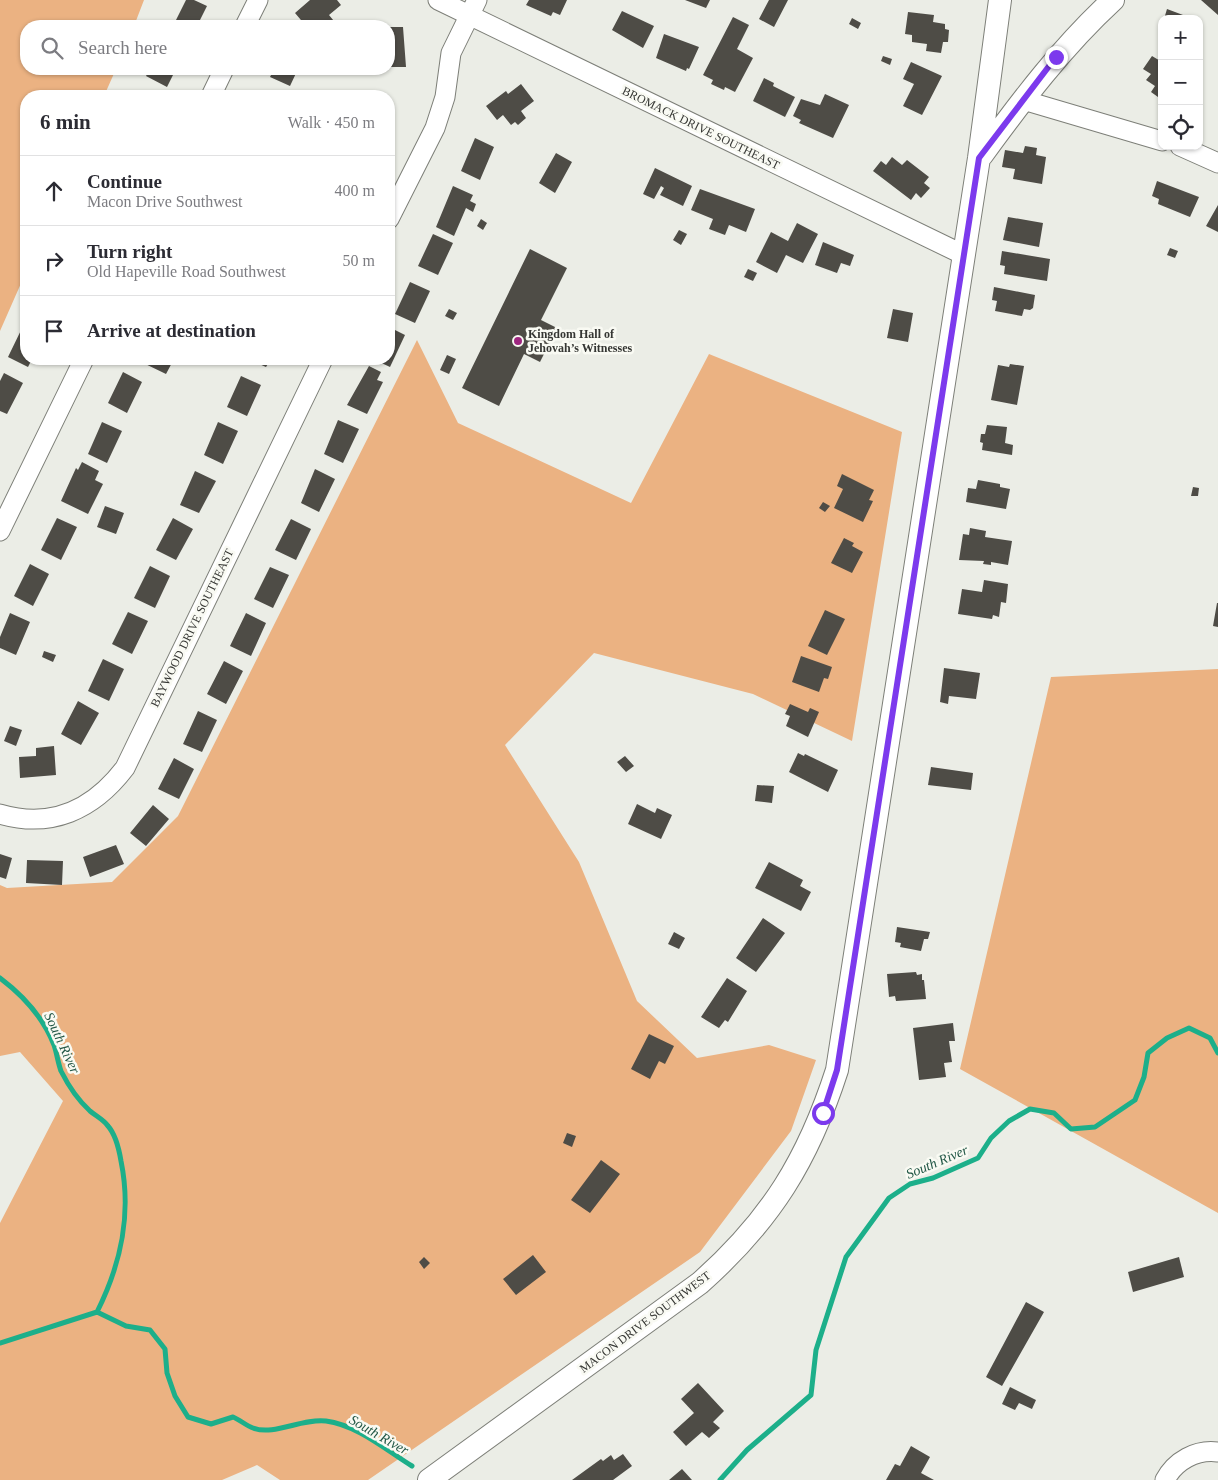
<!DOCTYPE html>
<meta charset="utf-8">
<style>
body{margin:0;font-family:"Times New Roman",serif;background:#f7f7f7;color:#2b2b33}
.controls{position:absolute;right:15px;top:15px;display:grid;overflow:hidden;border-radius:10px;box-shadow:0 1px 4px #0004}
.controls button{width:45px;height:45px;display:grid;place-items:center;padding:0;border:0;border-bottom:1px solid #e1e1e2;background:#fff;color:#2b2b33;font:25px sans-serif}
.stop{position:absolute;width:15px;height:15px;margin:-11px;border:4px solid #7c3aed;border-radius:50%;background:#fff}
.stop.end{background:#7c3aed;border-color:#fff;box-shadow:0 1px 5px #0008}
.list{margin:0;padding:0;list-style:none}
h2{display:flex;justify-content:space-between;align-items:center;height:65px;margin:0;padding:0 20px;font-size:21px}
h2 small{font-size:16px;font-weight:400;color:#7c7c81}
.list li{display:grid;grid-template-columns:32px 1fr auto;gap:15px;align-items:center;box-sizing:border-box;height:70px;padding:0 20px;border-top:1px solid #e1e1e2}
.list b{display:block;font-size:19px;white-space:nowrap}
.list p{margin:0;font-size:16px;white-space:nowrap;color:#7c7c81}
.list em{font-size:16px;font-style:normal;color:#7c7c81}
.icon{flex:none;width:28px;height:28px;fill:none;stroke:currentColor;stroke-width:2;stroke-linecap:round;stroke-linejoin:round}
.map{position:relative;flex:none;width:1218px;height:1480px;overflow:hidden}
.search{position:absolute;background:#fff;box-shadow:0 1px 4px #0004;left:20px;top:20px;width:375px;height:55px;display:flex;align-items:center;gap:12px;box-sizing:border-box;padding:0 18px;border-radius:20px;color:#7c7c81;font-size:19px}
.panel{position:absolute;background:#fff;box-shadow:0 1px 4px #0004;left:20px;top:90px;width:375px;height:275px;border-radius:20px}
.map>svg:first-child{display:block}
.green{fill:#ebb282}
.lines{fill:none;stroke-linecap:round;stroke-linejoin:round}
.stream{stroke:#1caf8a;stroke-width:5}
.building{fill:#4e4c46}
.minor-casing{stroke:#7d7f78;stroke-width:21}
.tertiary-casing{stroke:#7d7f78;stroke-width:24}
.minor{stroke:#fff;stroke-width:19}
.tertiary{stroke:#fff;stroke-width:22}
.route{stroke:#7c3aed;stroke-width:6}
.poi-dot{fill:#9e2780;stroke:#f9faf3;stroke-width:2}
.labels{text-anchor:middle;dominant-baseline:central;stroke-width:5;stroke-linejoin:round;paint-order:stroke}
.street-label{font-size:12px;fill:#353633;stroke:#f9faf3}
.poi-label{font-size:12px;font-weight:bold;fill:#353633;stroke:#f9faf3;text-anchor:start}
.water-label{font-size:14px;font-style:italic;fill:#225746;stroke:#f9faf3}
</style>
<div class="map">
<svg width="1218" height="1480" viewBox="0 0 1218 1480">
<rect width="100%" height="100%" fill="#ebede6"/>
<path class="green" d="M0,0H144L134,26H26V69H116L104,96H26V272L0,331Z
M417,340L458,423L631,503L709,354L902,432L852,741L753,694L594,653L505,745L579,862L637,1001L697,1058L769,1045L816,1060L791,1131L700,1252L368,1480H280L257,1465L222,1480H0V1223L63,1101L20,1052L0,1056V885L7,888L112,882L178,816Z
M1218,669V1213L960,1069L1051,677Z"/>
<g class="lines">
<path class="stream" d="M0,978C24,996 43,1017 54,1045C57,1054 58,1063 61,1071C68,1085 79,1101 90,1111C96,1116 104,1120 108,1126C116,1135 119,1149 121,1161C132,1215 121,1264 97,1312
M97,1312L126,1326L150,1330L165,1349L167,1373L175,1396L188,1417L211,1424L233,1417C240,1420 247,1426 253,1428C274,1436 302,1418 326,1421C357,1425 386,1450 412,1466
M0,1343L97,1312
M720,1480L747,1450L811,1395L816,1350L846,1257L889,1198L910,1184L933,1178L978,1158L991,1138L1009,1121L1030,1109L1054,1113L1071,1129L1095,1127L1135,1100L1144,1077L1148,1053L1167,1038L1189,1028L1210,1038L1218,1053"/>
</g>
<path class="building" d="M186,0H194L207,6L197,26H173Z
M310,0H337L341,5L329,15L338,26H316L312,21L306,26L295,13Z
M529,0H567L560,15L553,12L551,16L526,5Z
M685,0H710L706,8Z
M769,0H788L774,27L759,19Z
M1201,0H1218V15Z
M1167,9L1183,15L1182,19H1164Z
M622,11L654,26L643,48L612,30Z
M908,12L934,15L933,22L945,24V29L949,30L948,42H943L941,53L926,51L927,44L912,42V35L905,34Z
M733,17L749,25L737,49L753,58L735,92L725,87L724,90L711,84L713,80L703,75Z
M852,18L861,23L858,29L849,24Z
M389,27H403L406,67H389Z
M664,34L699,47L689,69L687,68L686,71L656,58Z
M883,56L892,59L890,65L881,61Z
M1152,56L1162,62V92L1158,97L1151,92L1155,86L1146,80L1151,74L1143,69Z
M911,62L942,76L922,115L903,106L914,84L903,79Z
M150,69H176L167,87L146,76Z
M274,69H298L290,86L270,77Z
M764,78L774,83L773,86L795,97L785,117L753,101Z
M521,84L534,101L521,111L526,118L518,125L515,122L511,125L503,115L497,120L486,106L506,91L508,94Z
M136,90L149,96H133Z
M825,94L849,105L833,138L799,123L801,120L793,116L801,99L820,105Z
M475,138L494,147L480,180L461,171Z
M1025,146L1037,148L1036,155L1046,157L1042,184L1013,179L1015,169L1002,167L1005,150L1023,153Z
M556,153L572,162L555,193L539,183Z
M892,157L902,165L907,160L929,177L924,183L930,188L921,198L916,193L911,200L873,171L881,161L886,165Z
M655,168L692,186L683,206L660,195L664,188L661,186L654,199L643,194Z
M1157,181L1199,197L1190,217L1158,204L1159,199L1152,196Z
M453,186L473,195L470,201L476,204L473,212L466,208L454,236L436,227Z
M700,189L755,209L746,232L729,225L725,235L709,229L713,219L691,210Z
M1218,205V232L1206,226Z
M1008,217L1043,223L1039,247L1003,240Z
M481,219L487,223L483,230L477,226Z
M797,223L818,234L803,263L786,255L777,273L756,262L771,232L788,241Z
M679,230L687,234L681,245L673,240Z
M433,234L453,243L438,275L418,266Z
M823,242L854,255L850,266L841,263L837,273L815,265Z
M1170,248L1178,251L1175,258L1167,255Z
M530,249L567,268L541,320L557,328L540,362L524,354L499,406L462,388Z
M1002,251L1050,259L1047,281L1004,274L1005,266L1000,265Z
M748,269L757,273L753,281L744,277Z
M410,282L430,291L415,323L395,314Z
M994,287L1035,295L1033,308L1030,310L1024,309L1022,316L995,311L997,301L992,300Z
M449,309L457,313L453,320L445,316Z
M893,309L913,313L908,342L887,338Z
M25,322L26,359H32L28,367L8,357Z
M389,327L405,335L390,367L373,359H389Z
M447,355L456,359L449,374L440,370Z
M135,359H174L166,374Z
M248,359H271L266,367Z
M1010,364L1024,366L1017,405L991,400L998,365L1009,367Z
M369,366L381,372L377,380L383,382L367,414L347,405Z
M123,372L142,382L127,413L108,403Z
M4,373L23,383L7,414L0,411V381Z
M241,376L261,385L247,416L227,407Z
M338,420L359,429L343,463L324,454Z
M102,422L122,431L107,463L88,454Z
M218,422L238,431L223,464L204,455Z
M987,425L1007,427L1005,443L1013,445L1012,455L982,450L983,443L980,442L981,434H985Z
M82,462L99,471L95,480L103,484L88,514L61,501L76,468L78,470Z
M315,469L335,479L319,512L301,503Z
M195,471L216,481L199,513L180,505Z
M842,474L874,490L869,500L873,501L863,522L834,508L843,489L837,486Z
M978,480L1000,484V487L1010,489L1006,509L966,502L968,488L976,489Z
M1193,487L1199,488L1198,496H1191Z
M823,502L830,506L825,512L819,508Z
M105,506L124,513L116,534L97,527Z
M57,518L77,527L61,560L41,550Z
M173,518L193,529L176,560L156,550Z
M291,519L311,529L296,560L275,550Z
M970,528L986,531L985,537L1012,541L1008,565L991,562V565L983,564L984,561L959,560L963,534L969,535Z
M844,538L854,543L852,546L863,552L852,573L831,563Z
M30,564L49,574L33,606L14,596Z
M150,566L170,576L155,608L134,598Z
M270,567L289,575L273,608L254,599Z
M984,580L1008,584L1006,603L1001,602L999,617L993,615L992,619L958,614L962,589L982,592Z
M1217,603H1218V627L1213,626Z
M825,610L845,619L827,655L808,646Z
M128,612L148,621L132,654L112,644Z
M10,613L30,622L16,655L0,648V637Z
M246,613L266,623L251,656L230,646Z
M44,651L56,655L53,662L42,657Z
M801,656L832,667L828,679L824,678L819,692L792,682Z
M103,659L124,669L109,701L88,691Z
M224,661L243,671L226,704L207,694Z
M944,668L980,673L976,699L949,696L948,704L940,702Z
M78,701L99,713L81,745L61,734Z
M790,704L808,712L810,708L819,712L808,737L786,726L790,716L785,714Z
M198,711L217,720L202,752L183,744Z
M10,726L22,730L16,746L4,741Z
M54,746L56,775L20,778L19,757L36,756V748Z
M798,753L804,756L805,754L838,770L828,792L789,772Z
M625,756L634,766L626,772L617,762Z
M174,758L194,769L179,799L158,789Z
M931,767L973,773L971,790L928,785Z
M757,785L774,786L772,803L755,801Z
M637,804L655,813L657,808L672,815L661,839L628,824Z
M153,805L169,819L146,846L130,833Z
M116,845L124,864L90,877L83,857Z
M0,854L12,858L6,879L0,877Z
M27,860L63,861L62,885L26,883Z
M769,862L803,880L800,886L811,892L801,911L755,888Z
M763,918L785,933L756,972L736,958Z
M897,927L930,932L928,939H924L921,951L900,947L901,943L895,942Z
M674,932L685,938L679,949L668,944Z
M916,972L917,975L922,974V980H924L926,999L896,1001L895,996L889,997L887,974Z
M727,978L747,991L728,1022L725,1020L719,1028L701,1017Z
M953,1023L955,1041H949L952,1062L944,1063L946,1077L919,1080L913,1028Z
M649,1034L674,1046L665,1064L659,1061L650,1079L631,1069Z
M567,1133L576,1136L572,1147L563,1143Z
M601,1160L620,1174L590,1213L571,1200Z
M533,1255L546,1272L516,1295L503,1279Z
M424,1257L430,1263L424,1269L419,1262Z
M1179,1257L1184,1277L1133,1292L1128,1272Z
M1026,1302L1044,1312L1002,1386L986,1377Z
M698,1383L724,1411L713,1422L720,1428L709,1438L702,1432L686,1446L673,1432L694,1413L681,1399Z
M1010,1387L1036,1400L1032,1409L1019,1403L1015,1410L1002,1404Z
M911,1446L930,1457L921,1473L934,1480H886L895,1464L900,1466Z
M623,1454L632,1466L613,1480H572L601,1459L603,1461L611,1455L614,1460Z
M682,1469L692,1480H669Z"/>
<g class="lines">
<g class="minor-casing">
<path id="minor" d="M438,0L964,255
M245,26L258,0
M211,96L224,69
M1023,100L1162,141
M1180,146L1218,163
M389,219L435,128L445,97L451,53L477,0
M0,531L84,359
M0,814C51,829 93,810 125,768L323,359
M1165,1480C1175,1461 1196,1449 1218,1452"/>
</g>
<g class="tertiary-casing">
<path id="tertiary" d="M982,155C1022,100 1063,46 1113,0
M429,1480L700,1283C771,1220 808,1160 837,1070L979,158L1000,0"/>
</g>
<use href="#minor" class="minor"/>
<use href="#tertiary" class="tertiary"/>
</g>
<g class="lines">
<path class="route" d="M823,1113L837,1070L979,158L1056,57"/>
</g>
<circle class="poi-dot" cx="518" cy="341" r="5"/>
<g class="labels">
<g class="street-label">
<text transform="translate(701 128) rotate(26)">BROMACK DRIVE SOUTHEAST</text>
<text transform="translate(192 628) rotate(-64)">BAYWOOD DRIVE SOUTHEAST</text>
<text transform="translate(645 1322) rotate(-37)">MACON DRIVE SOUTHWEST</text>
</g>
<g class="poi-label">
<text x="528" y="334">Kingdom Hall of<tspan x="528" dy="14">Jehovah’s Witnesses</tspan></text>
</g>
<g class="water-label">
<text transform="translate(62 1043) rotate(65)">South River</text>
<text transform="translate(937 1162) rotate(-23)">South River</text>
<text transform="translate(379 1435) rotate(30)">South River</text>
</g>
</g>
</svg>
<div class="controls">
<button>+</button>
<button>−</button>
<button><svg class="icon" aria-label="locate" viewBox="0 0 24 24"><circle cx="12" cy="12" r="6"/><path d="M12 2v4M12 18v4M2 12h4M18 12h4"/></svg></button>
</div>
<div class="stop" style="left:823px;top:1113px"></div>
<div class="stop end" style="left:1056px;top:57px"></div>
<div class="search"><svg class="icon" aria-label="search" viewBox="0 0 24 24"><circle cx="10" cy="10" r="6"/><path d="M15 15l6 6"/></svg>Search here</div>
<section class="panel">
<h2>6 min<small>Walk · 450 m</small></h2>
<ul class="list">
<li><svg class="icon" aria-label="ahead" viewBox="0 0 24 24"><path d="M12 20V5M6 11l6-6 6 6"/></svg><div><b>Continue</b><p>Macon Drive Southwest</p></div><em>400 m</em></li>
<li><svg class="icon" aria-label="right" viewBox="0 0 24 24"><path d="M7 20v-9h11M14 6l5 5-5 5"/></svg><div><b>Turn right</b><p>Old Hapeville Road Southwest</p></div><em>50 m</em></li>
<li><svg class="icon" aria-label="arrive" viewBox="0 0 24 24"><path d="M6 21V4h12l-3 4 3 4H6"/></svg><div><b>Arrive at destination</b></div></li>
</ul>
</section>
</div>
